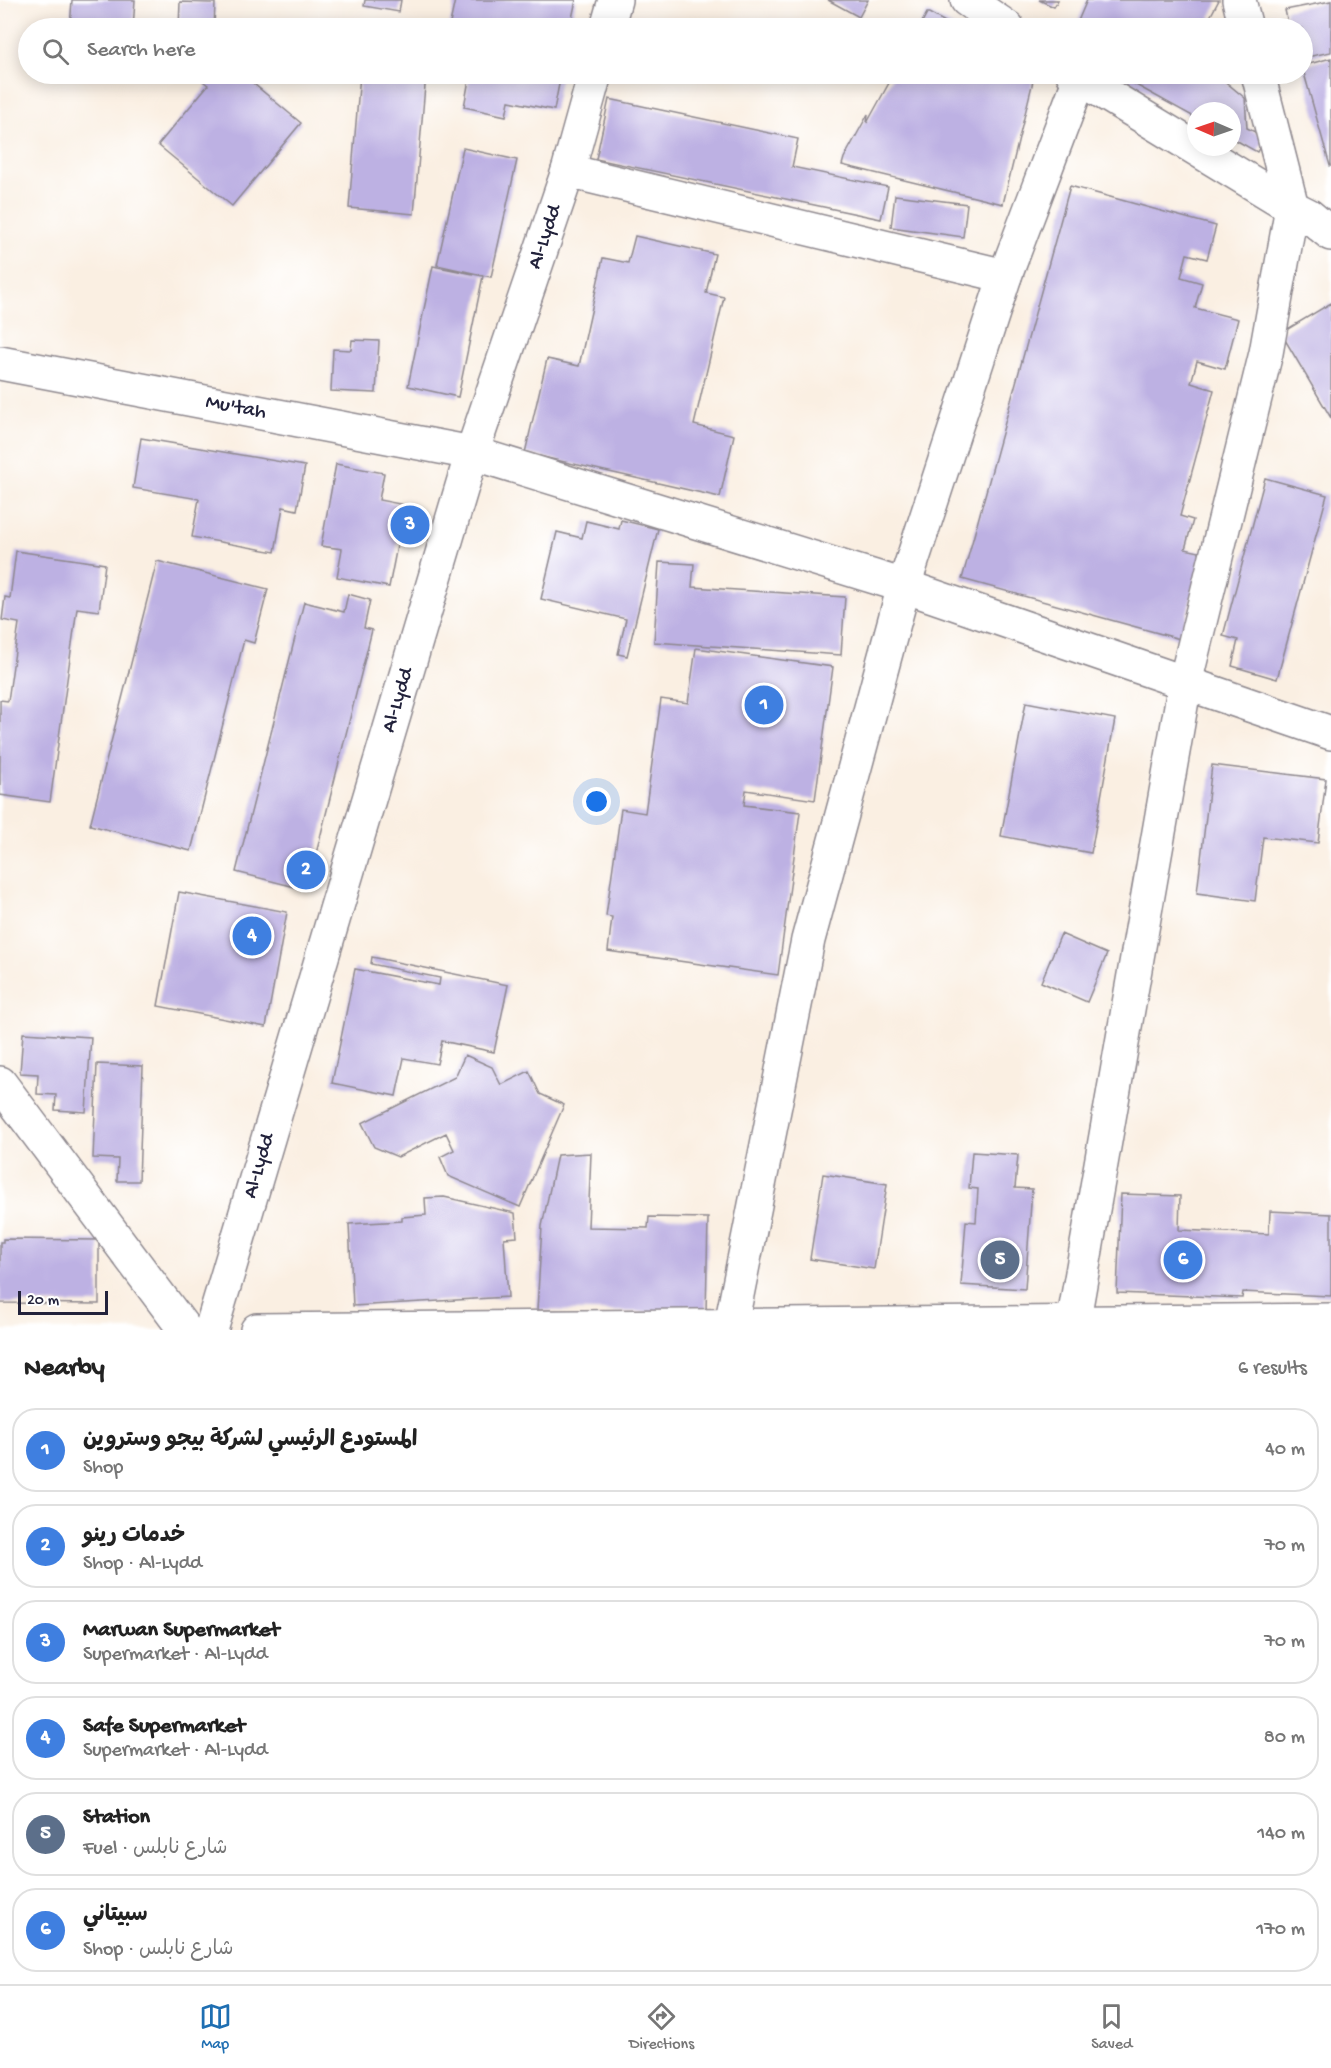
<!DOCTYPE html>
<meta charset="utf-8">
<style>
body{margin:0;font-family:"Gochi Hand","Playpen Sans Arabic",sans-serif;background:#f6f6f6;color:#222}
.compass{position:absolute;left:1187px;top:102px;width:54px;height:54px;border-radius:50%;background:#fff;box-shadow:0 3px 15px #0003;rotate:272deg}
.scale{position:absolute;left:18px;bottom:15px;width:90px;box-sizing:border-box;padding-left:6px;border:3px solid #22223b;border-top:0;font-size:16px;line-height:21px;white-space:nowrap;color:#22223b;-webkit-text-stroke:4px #fff;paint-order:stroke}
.you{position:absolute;left:597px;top:802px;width:21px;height:21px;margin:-15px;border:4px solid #fff;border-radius:50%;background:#1a73e8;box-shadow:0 0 0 9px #1a73e833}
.badge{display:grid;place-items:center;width:39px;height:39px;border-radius:50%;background:#1f6fb2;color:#fff;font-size:20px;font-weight:700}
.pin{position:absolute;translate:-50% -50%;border:3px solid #fff;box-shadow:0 2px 6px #0006}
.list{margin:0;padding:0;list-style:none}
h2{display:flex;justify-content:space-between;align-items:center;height:78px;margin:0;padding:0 24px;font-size:26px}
h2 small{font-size:20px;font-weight:400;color:#767676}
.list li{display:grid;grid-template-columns:39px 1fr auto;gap:18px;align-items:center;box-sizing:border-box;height:84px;margin:0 12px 12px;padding:0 12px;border:2px solid #e0e0e0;border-radius:24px}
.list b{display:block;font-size:22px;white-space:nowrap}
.list p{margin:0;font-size:20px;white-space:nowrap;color:#767676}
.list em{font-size:20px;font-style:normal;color:#767676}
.icon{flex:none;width:33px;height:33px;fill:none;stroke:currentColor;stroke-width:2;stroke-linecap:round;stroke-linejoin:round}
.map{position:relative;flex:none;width:1331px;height:1330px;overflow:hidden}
.search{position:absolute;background:#fff;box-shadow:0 3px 15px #0003;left:18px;right:18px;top:18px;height:66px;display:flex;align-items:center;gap:15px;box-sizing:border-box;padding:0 21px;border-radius:33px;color:#767676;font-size:22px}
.sheet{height:654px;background:#fff}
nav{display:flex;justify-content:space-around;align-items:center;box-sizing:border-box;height:84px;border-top:2px solid #e0e0e0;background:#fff;font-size:16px;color:#767676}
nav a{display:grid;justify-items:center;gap:3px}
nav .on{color:#1f6fb2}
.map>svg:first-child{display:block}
.building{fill:#bdb1e3}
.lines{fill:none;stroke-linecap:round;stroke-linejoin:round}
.minor-casing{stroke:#8e888e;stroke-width:36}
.major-casing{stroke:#8e888e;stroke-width:36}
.minor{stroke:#fff;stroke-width:33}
.major{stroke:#fff;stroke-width:33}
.labels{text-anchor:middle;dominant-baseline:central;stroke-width:6;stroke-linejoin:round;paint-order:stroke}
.street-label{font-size:21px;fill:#22223b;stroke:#fff}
</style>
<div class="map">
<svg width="1331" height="1330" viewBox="0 0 1331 1330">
<rect width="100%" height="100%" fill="#fff"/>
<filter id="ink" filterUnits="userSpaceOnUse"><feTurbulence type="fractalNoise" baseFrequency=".0167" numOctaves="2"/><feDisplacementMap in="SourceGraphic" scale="12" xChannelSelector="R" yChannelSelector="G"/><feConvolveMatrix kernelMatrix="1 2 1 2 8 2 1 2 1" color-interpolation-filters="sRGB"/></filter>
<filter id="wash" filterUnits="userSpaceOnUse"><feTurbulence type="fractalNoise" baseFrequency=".008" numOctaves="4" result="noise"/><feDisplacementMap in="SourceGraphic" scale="24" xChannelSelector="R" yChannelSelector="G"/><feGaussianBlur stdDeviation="1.35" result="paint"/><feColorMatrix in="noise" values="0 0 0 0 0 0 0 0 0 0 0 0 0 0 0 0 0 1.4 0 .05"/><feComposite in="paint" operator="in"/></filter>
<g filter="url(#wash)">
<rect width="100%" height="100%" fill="#faefe2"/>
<g id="blocks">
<path class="building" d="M72,0H135L133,28H70Z
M365,0H401L399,12L364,6Z
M455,0H576L570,28H449Z
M828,0H868L859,17Z
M1039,0H1058L1054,7Z
M1087,0H1219L1210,17L1223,28H1075Z
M1331,1V52L1302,58V28H1289L1285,10Z
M180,2L215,3L214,28H179Z
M927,13H929L956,28H919Z
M1331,58V166H1330L1302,66Z
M196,74H242L301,123L232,206L158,145L208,85L195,75Z
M360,74H426L414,214L349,208Z
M470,74H561L554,110L509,101L506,116L464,107Z
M894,74H1019L1033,81L1003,204L842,165L844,158L868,114L867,123Z
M1116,74H1216L1245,98L1247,128L1265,137L1257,152L1232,138V111H1196V118Z
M609,99L798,139L792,167L888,187L881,219L596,159Z
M463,148L517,160L491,277L437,265Z
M1070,186L1216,226L1207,259L1187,254L1181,277L1202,283L1195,308L1238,319L1225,369L1197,361L1191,383L1214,390L1180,516L1193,520L1185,549L1204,553L1180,639L962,579Z
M895,195L967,204L963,237L891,227Z
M635,236L715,254L706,293L724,297L694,425L734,435L720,497L525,453L547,359L579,366L603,258L628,263Z
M433,266L483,276L458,397L408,386Z
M1331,303V418L1281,333Z
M352,340L379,341L376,393L331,391L333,349L351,350Z
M141,438L305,466L297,510L283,507L275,552L192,537L199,499L133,488Z
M336,464L384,473L379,500L405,505L389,587L337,577L342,549L321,546Z
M1265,478L1327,495L1277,679L1232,666L1238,640L1223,636Z
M621,520L658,529L627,656L618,654L626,619L541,599L557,532L582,538L586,521L619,529Z
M16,551L105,564L99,611L77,608L50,802L0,795V700L8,701L19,623L2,620L5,597L10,598Z
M157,561L268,589L254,643L244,640L191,851L90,825Z
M659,562L694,564L692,587L845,597L841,655L654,642Z
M348,594L370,600L364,628L372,630L307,890L236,872L304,602L344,612Z
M696,648L833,667L815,800L746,790L744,805L800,812L778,975L608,951L612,917L606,916L621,809L645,813L661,699L688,703Z
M1026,702L1115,719L1091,853L1001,836Z
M1212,765L1326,779L1318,843L1263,837L1255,901L1197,893Z
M179,892L287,912L266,1027L158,1006Z
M1061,934L1107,954L1087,1002L1041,982Z
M372,957L508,985L494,1052L442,1041L437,1064L404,1058L396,1096L332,1083L355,969L439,985L440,978L371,964Z
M23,1033L91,1037L86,1112L55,1110L56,1095L37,1094L38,1074L20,1073Z
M465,1055L492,1067L501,1085L529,1071L540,1094L564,1105L520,1207L448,1176L440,1157L454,1150L446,1133L398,1157L374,1147L362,1123L455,1077Z
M97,1064L143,1066L139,1181H117L118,1159L93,1158Z
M972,1152L1018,1155L1015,1188L1032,1189L1025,1289L961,1285L966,1221L976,1222L978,1189L969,1188Z
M591,1153L588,1227L648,1228L649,1217L708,1218L706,1313L537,1310L542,1226L557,1155Z
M823,1174L887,1184L874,1269L810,1259Z
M1121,1194L1180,1196L1179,1230L1269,1234L1270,1211L1331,1214V1296L1243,1292L1242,1298L1117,1293Z
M444,1197L515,1213L517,1237L504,1238L508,1297L353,1306L349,1224L402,1221V1217L426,1215L425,1198Z
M3,1239L99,1240V1304L0,1303V1242H3Z"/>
</g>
</g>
<g filter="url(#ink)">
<use href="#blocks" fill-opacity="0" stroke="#8e888e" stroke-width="1.5"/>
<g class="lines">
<g class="minor-casing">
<g id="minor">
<path d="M967,0L1008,28"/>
<path d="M1239,0L1246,28"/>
<path d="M607,28L615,0"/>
<path d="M1073,74L1292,207L1308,215L1331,234"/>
<path d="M568,171L1005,276"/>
<path id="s1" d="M0,363L472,453L904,586L1331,733"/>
<path d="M0,1083L185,1330"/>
<path id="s2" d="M211,1330L472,453L568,171L595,74"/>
<path d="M730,1330L808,940L904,586L1005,276L1080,78"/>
<path d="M1072,1330L1185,683L1266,353L1292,207L1258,74"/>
</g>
</g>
<g class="major-casing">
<path id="major" d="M257,1330L1331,1320"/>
</g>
<use href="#minor" class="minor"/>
<use href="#major" class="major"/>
</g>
</g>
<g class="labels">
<g class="street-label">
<text stroke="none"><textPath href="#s2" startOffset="1143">Al-Lydd</textPath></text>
<text stroke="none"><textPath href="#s1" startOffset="240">Mu'tah</textPath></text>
<text stroke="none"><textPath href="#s2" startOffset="657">Al-Lydd</textPath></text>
<text stroke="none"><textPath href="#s2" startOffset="171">Al-Lydd</textPath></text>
</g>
</g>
</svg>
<svg class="compass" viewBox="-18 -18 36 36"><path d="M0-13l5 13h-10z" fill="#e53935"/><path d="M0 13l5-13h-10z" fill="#767676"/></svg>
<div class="scale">20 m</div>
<div class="you"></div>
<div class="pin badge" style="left:764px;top:705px;background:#3f7fe0">1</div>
<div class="pin badge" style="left:306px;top:870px;background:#3f7fe0">2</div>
<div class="pin badge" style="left:410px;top:525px;background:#3f7fe0">3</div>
<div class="pin badge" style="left:252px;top:936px;background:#3f7fe0">4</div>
<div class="pin badge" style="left:1000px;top:1260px;background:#5c6f8a">5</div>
<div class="pin badge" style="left:1183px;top:1260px;background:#3f7fe0">6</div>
<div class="search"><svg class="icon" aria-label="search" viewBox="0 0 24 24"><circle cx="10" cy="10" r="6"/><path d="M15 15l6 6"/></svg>Search here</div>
</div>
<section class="sheet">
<h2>Nearby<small>6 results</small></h2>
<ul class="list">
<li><span class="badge" style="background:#3f7fe0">1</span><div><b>المستودع الرئيسي لشركة بيجو وستروين</b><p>Shop</p></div><em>40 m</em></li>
<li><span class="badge" style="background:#3f7fe0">2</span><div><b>خدمات رينو</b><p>Shop · Al-Lydd</p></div><em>70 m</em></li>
<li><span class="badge" style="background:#3f7fe0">3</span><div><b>Marwan Supermarket</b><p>Supermarket · Al-Lydd</p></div><em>70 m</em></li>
<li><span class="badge" style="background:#3f7fe0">4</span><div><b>Safe Supermarket</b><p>Supermarket · Al-Lydd</p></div><em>80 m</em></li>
<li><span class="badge" style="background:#5c6f8a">5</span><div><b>Station</b><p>Fuel · شارع نابلس</p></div><em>140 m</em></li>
<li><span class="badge" style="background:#3f7fe0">6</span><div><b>سبيتاني</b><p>Shop · شارع نابلس</p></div><em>170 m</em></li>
</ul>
</section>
<nav>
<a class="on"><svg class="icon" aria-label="map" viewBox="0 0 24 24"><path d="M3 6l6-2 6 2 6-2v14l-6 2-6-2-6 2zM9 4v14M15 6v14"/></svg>Map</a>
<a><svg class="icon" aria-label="directions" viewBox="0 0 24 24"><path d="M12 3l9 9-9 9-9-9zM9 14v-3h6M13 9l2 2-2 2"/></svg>Directions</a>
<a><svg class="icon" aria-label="saved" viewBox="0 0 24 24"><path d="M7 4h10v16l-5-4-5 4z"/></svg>Saved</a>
</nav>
